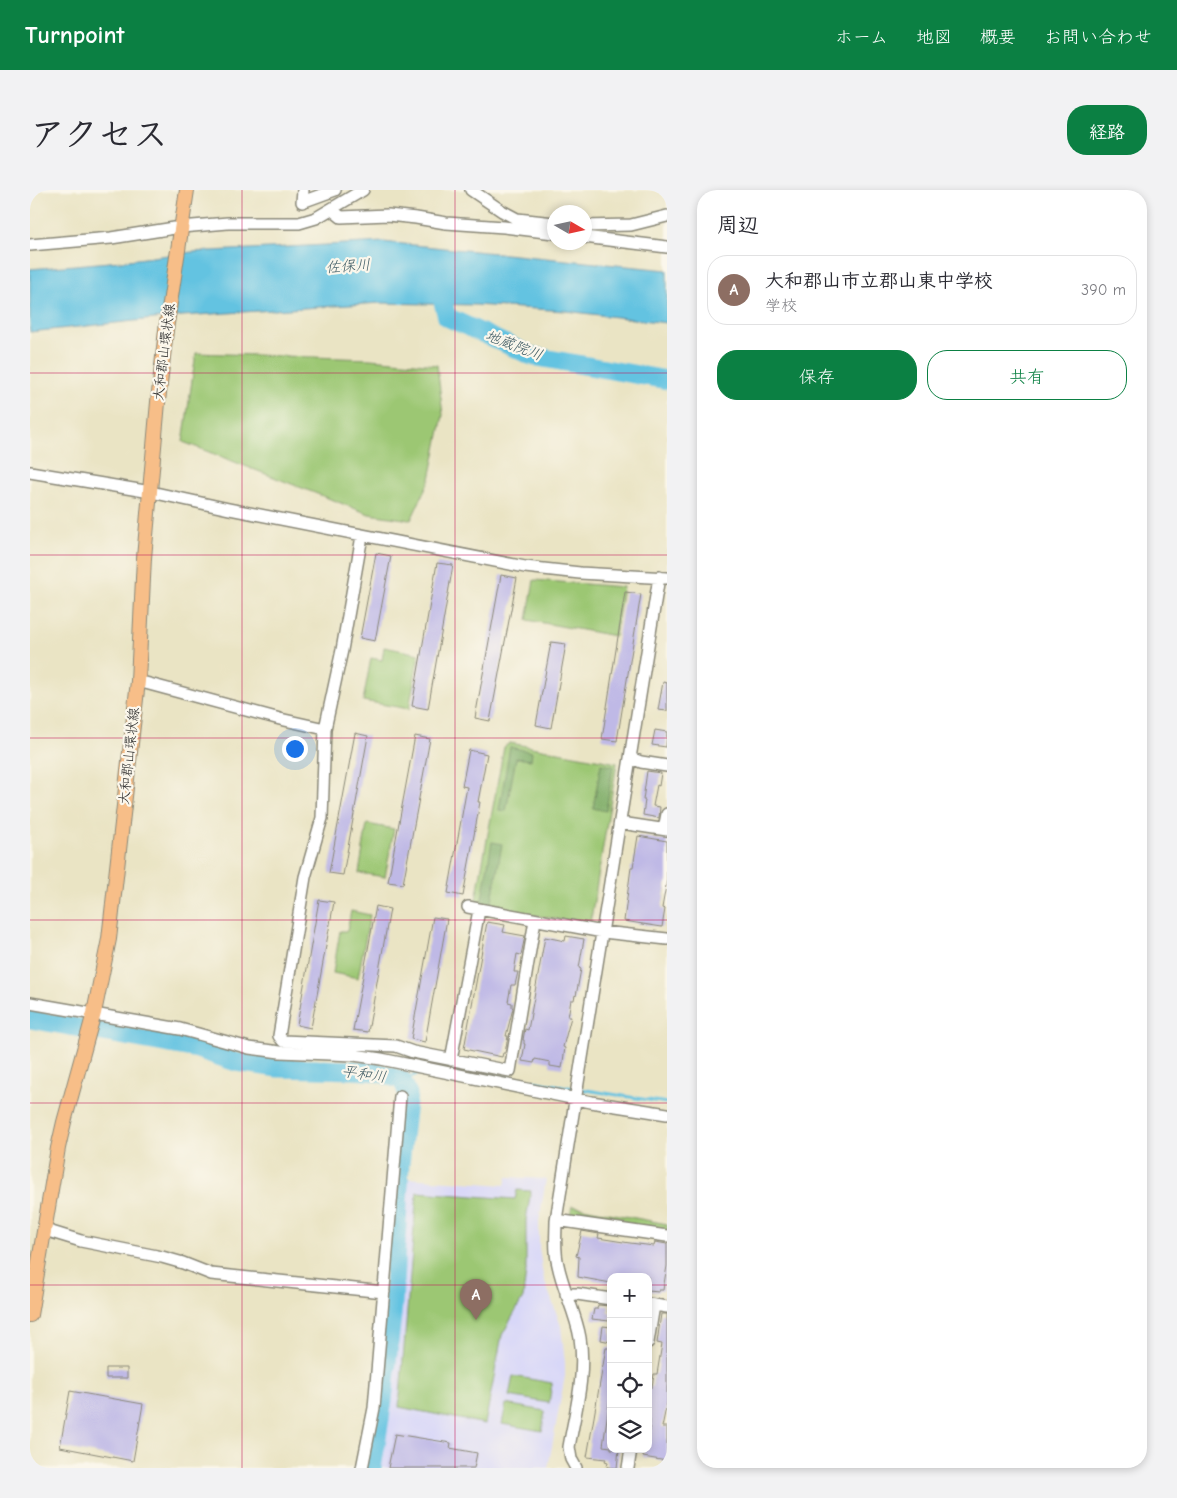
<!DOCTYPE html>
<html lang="ja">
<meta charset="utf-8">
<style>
body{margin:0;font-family:"Comic Neue","Klee One",sans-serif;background:#f2f2f3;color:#2b2b33}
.controls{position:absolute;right:15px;bottom:15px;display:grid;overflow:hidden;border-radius:10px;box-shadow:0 2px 8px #0003}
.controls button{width:45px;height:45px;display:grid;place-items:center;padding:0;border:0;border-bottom:1px solid #e1e1e2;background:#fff;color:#2b2b33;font:25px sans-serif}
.compass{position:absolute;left:517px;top:15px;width:45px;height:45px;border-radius:50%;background:#fff;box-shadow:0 2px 8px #0003;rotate:99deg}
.you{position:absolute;left:264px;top:558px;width:18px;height:18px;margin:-12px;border:4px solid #fff;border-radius:50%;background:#1a73e8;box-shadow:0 0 0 8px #1a73e833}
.badge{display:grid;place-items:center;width:32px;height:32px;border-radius:50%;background:#0b8043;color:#fff;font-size:16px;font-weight:700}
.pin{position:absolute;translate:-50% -41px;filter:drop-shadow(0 1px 2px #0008)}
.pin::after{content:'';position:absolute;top:26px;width:18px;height:15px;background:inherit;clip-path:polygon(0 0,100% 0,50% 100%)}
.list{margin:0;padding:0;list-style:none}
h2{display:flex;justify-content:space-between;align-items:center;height:65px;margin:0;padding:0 20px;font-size:21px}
h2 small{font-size:16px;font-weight:400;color:#7c7c81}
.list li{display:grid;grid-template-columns:32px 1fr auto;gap:15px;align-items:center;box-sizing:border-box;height:70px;margin:0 10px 10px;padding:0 10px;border:1px solid #e1e1e2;border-radius:20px}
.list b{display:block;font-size:19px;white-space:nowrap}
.list p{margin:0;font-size:16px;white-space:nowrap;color:#7c7c81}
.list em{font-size:16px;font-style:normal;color:#7c7c81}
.actions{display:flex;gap:10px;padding:15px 20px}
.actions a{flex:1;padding:11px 0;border:1px solid #0b8043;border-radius:20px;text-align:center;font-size:18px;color:#0b8043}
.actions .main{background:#0b8043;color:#fff}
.icon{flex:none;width:28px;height:28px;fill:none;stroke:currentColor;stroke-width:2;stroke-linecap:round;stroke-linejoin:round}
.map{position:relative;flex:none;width:637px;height:1278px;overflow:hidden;border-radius:20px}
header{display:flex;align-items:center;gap:30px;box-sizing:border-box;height:70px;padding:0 25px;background:#0b8043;color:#fff}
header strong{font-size:24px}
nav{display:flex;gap:28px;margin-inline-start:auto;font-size:18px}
.intro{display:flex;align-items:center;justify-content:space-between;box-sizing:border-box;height:120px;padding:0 30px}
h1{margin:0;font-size:35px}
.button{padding:12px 22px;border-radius:20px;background:#0b8043;color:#fff;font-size:18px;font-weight:700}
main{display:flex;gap:30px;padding:0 30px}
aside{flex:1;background:#fff;border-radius:20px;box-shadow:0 2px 8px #0003}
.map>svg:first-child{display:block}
.built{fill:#d8d7f8}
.green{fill:#9cc773;stroke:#64794f}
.forest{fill:#7dac65;stroke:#546c48}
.water{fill:#63c3e1;stroke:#477786}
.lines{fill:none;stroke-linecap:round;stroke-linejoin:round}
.stream{stroke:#63c3e1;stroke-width:3}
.river{stroke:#63c3e1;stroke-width:19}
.building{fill:#bfb9e6}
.minor-casing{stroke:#8a8878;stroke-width:14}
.major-casing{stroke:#8a8878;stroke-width:16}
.minor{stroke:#fff;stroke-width:11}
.major{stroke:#f7be88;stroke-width:14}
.grid{fill:none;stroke:#c2185b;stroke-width:1;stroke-opacity:0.55}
.labels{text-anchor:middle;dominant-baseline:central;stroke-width:4.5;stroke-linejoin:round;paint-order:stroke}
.street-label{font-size:14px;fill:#2b2b2b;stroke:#fbf7ec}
.water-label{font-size:15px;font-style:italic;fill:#3c5962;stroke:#fbf7ec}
</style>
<header>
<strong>Turnpoint</strong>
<nav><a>ホーム</a><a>地図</a><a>概要</a><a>お問い合わせ</a></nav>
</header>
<div class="intro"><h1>アクセス</h1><a class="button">経路</a></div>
<main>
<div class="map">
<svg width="637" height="1278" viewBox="0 0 637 1278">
<rect width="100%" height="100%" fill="#fbf7ec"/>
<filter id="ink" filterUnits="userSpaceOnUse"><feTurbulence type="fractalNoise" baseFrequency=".02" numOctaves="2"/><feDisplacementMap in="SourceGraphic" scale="10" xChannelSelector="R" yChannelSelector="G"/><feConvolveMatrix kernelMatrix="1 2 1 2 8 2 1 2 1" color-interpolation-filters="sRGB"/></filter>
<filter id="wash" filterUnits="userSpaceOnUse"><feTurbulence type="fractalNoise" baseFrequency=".0096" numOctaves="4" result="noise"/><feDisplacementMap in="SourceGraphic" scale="20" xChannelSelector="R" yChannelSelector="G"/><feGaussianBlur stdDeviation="1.12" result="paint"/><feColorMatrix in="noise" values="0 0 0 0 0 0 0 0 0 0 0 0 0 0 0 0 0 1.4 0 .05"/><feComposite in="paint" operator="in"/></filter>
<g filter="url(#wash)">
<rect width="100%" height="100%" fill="#eae4c4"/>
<path class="built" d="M477,987L516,989L509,1031V1058L513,1086L531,1136L535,1173V1186L518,1278H345L356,1223L375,988L475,995Z"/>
<path class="green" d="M166,163L340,169L407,175L413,225L400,289L381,330L339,324L153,252Z
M504,390L593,397L585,446L497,430Z
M354,457L389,464L379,519L333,511L341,468L352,470Z
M480,553L587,573L560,735L451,716L446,709L474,557Z
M337,634L364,639L355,687L329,683Z
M321,721L340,725L328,788L303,783L310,741H317Z
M487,1000L501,1001L496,1030V1081L493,1108L472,1145L455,1234L369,1217L387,1002L485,1009Z
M542,1016L637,1034V1042L540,1026Z
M483,1186L522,1193L519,1213L479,1206Z
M476,1214L515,1221L512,1241L472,1234Z"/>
<path class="forest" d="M480,557L502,562L501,570L486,568L476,621L469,620Z
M571,574L583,576L576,621L563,618Z
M462,652L472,654L461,716L451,715Z"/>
<path class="water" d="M353,52L637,80V133L536,121L445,115L350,113L152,126L0,142V79L91,71L162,62Z"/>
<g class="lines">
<path class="stream" d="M409,876L413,875L446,882L637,913
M372,890L393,882"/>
<path class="river" d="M407,90L417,127L502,166L637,190
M0,829L167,859L206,872L248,878L323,880L347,882L372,890L378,904L370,975L363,1115L353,1210L342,1278"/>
</g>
<g id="blocks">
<path class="building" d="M346,363L361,366L345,451L330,448Z
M407,373L423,375L398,519L382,516Z
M471,385L487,388L460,531L445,528Z
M595,402L611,404L587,551L572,549Z
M521,452L536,454L521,538L506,535Z
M633,492L637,493V521L628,520Z
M625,540L637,542L636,557L622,555Z
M325,543L338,546L313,685L299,683Z
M385,546L400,549L373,694L358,692Z
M439,560L457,564L448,612H450L433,706L418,703L437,597L432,596Z
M617,581L631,583L629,596L627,595L623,616L630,617L629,628L613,625L615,610H613Z
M608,646L637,651V690L632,718L635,719L632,737L594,731L600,685L601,677H603Z
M289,710L304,712L281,838L267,835Z
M346,716L360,719L338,842L323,840Z
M403,727L417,729L395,852L381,849Z
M457,732L475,735L473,742L495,746L491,765L487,764L484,782H488L485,795H481L478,812L482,813V817L483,818L476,846H478L475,863H473L472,867L434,859Z
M536,746L554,749L549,778L551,779L546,806L545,805L544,810H541L538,827H541L533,857L535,858L532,878L520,876V872L505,869L504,873L492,871L495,854H494V850H493L495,839L498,840L515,747L535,751Z
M552,1041L569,1044L568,1048L600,1053L624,1056L625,1052L637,1054V1076L633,1100H629V1102L618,1101V1087H581V1093L548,1087L549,1067L546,1066Z
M568,1115L579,1116L578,1122L581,1123L579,1131L562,1129L564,1119H567Z
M631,1124H637V1213L632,1237H637V1271L613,1267L614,1259H618L620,1229H618V1197H622L624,1184H627L632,1154L627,1153Z
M573,1136L581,1137V1152L571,1150Z
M576,1158H581V1200L573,1256L581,1257V1259H589L587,1278L577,1277L578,1272L575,1271L576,1269L557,1267Z
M76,1178H97V1188H76Z
M40,1201L113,1214L103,1271L30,1257Z
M365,1244L421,1253L420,1258L447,1263L444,1278H358Z"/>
</g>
</g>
<g filter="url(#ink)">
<use href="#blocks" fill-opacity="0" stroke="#8a8878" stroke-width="1"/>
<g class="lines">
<g class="minor-casing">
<path id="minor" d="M273,0L272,12L305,0
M441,0L472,21L487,29L524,33
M301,19L311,27L358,25L386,28L416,33L474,37L524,43
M554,36L601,35L637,26
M554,47L637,57
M0,55L81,48L151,37L198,33H269L286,28L333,0
M0,282L121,302L199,319L495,377L550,383L637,388
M332,346L312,460L295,539L292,628L275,687L249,846L253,851L366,856L383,862L480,881L505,730
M108,491L250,529L295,539
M601,568L611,572L637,576
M591,633L637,640
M634,639L637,624
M438,717L573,742L637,749
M0,813L150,839L219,858L250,862L324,865L351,869L561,912L637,924
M421,870L449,720
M526,1030L637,1046
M15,1040L51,1051L132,1067L153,1073L181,1084L354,1102
M536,1104H547L581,1109
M618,1114L637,1117
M618,1152L624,1115
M332,1278L344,1218L370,906
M546,1278L541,1269L539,1257C545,1222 556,1185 550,1148C546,1123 533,1100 528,1075C524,1061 526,1045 526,1030L629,387
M598,1278L601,1259"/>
</g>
<g class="major-casing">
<path id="major" d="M0,1125L28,958L34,932L64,823L79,749L108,491L114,368L128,212L136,140L157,0"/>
</g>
<use href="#minor" class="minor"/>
<use href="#major" class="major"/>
</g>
</g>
<path class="grid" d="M212,0V1278M425,0V1278M0,183H637M0,365H637M0,548H637M0,730H637M0,913H637M0,1095H581M618,1095H637"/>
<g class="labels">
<g class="street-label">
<text transform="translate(134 162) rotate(-83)">大和郡山環状線</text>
<text transform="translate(99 566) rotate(-84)">大和郡山環状線</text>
</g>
<g class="water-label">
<text transform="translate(318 76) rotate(-4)">佐保川</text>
<text transform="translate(484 155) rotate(21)">地蔵院川</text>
<text transform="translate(334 884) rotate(8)">平和川</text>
</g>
</g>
</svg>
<div class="controls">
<button>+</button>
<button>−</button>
<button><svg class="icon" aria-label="locate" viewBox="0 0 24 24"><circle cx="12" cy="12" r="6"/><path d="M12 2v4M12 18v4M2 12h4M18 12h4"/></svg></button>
<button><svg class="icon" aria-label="layers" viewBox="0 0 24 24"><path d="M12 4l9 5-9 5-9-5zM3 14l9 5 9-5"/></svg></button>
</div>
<svg class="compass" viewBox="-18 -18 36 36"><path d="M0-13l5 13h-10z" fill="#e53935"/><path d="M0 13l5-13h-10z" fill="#7c7c81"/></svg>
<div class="you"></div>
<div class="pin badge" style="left:446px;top:1130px;background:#8d6e63">A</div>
</div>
<aside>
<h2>周辺<small></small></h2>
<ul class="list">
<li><span class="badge" style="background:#8d6e63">A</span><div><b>大和郡山市立郡山東中学校</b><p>学校</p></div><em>390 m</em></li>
</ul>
<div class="actions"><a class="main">保存</a><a>共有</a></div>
</aside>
</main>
